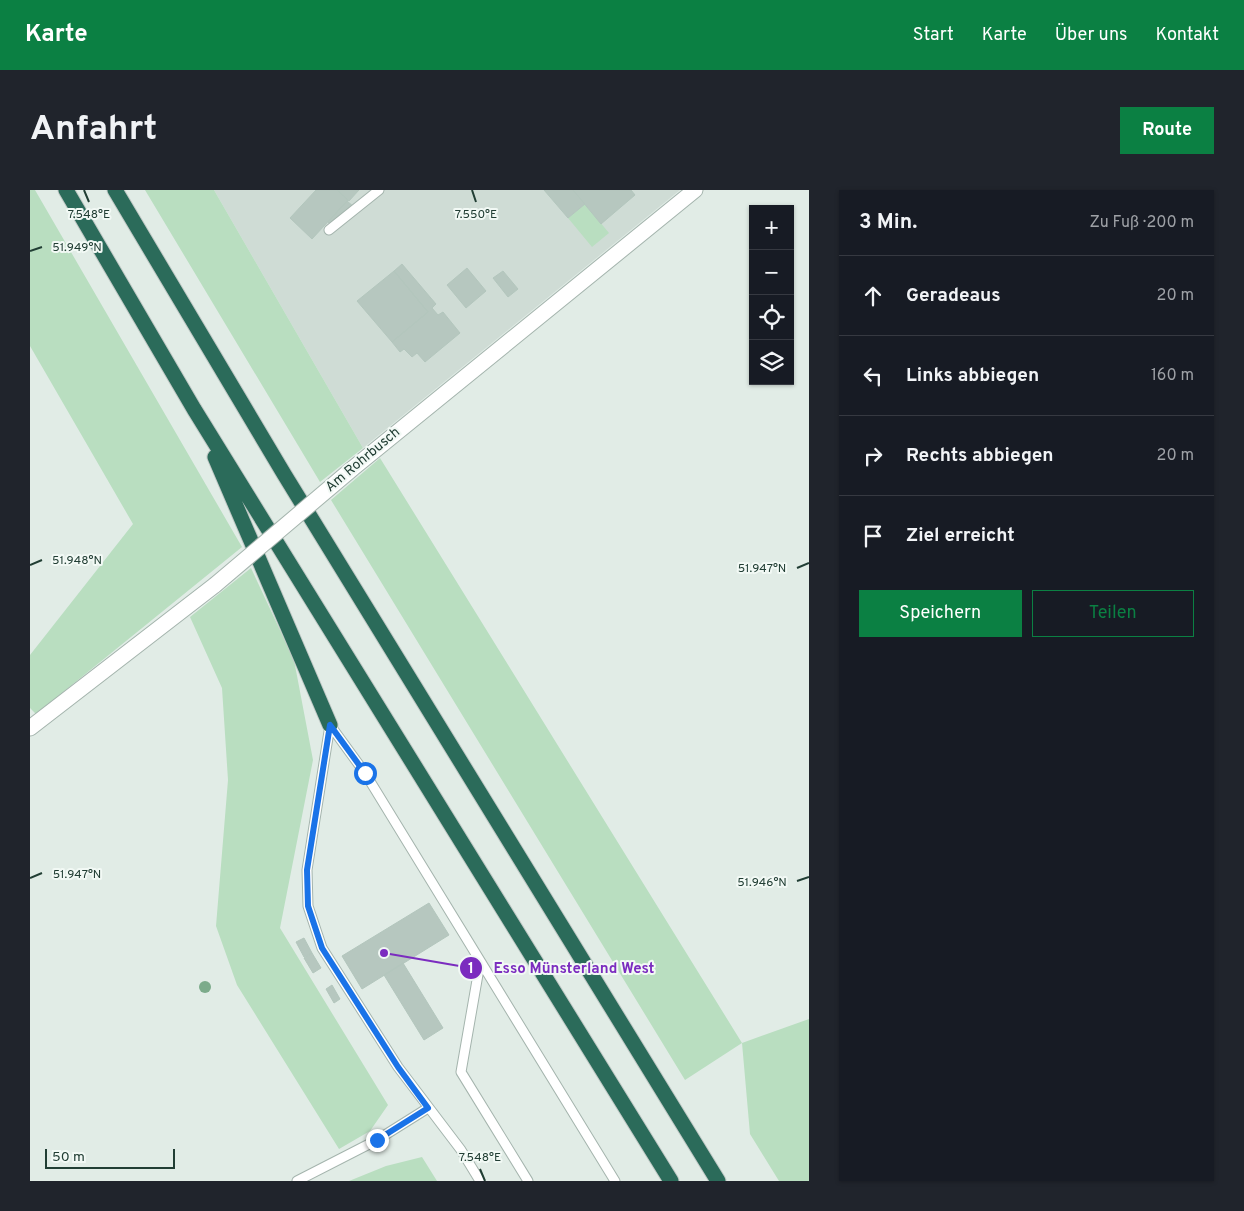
<!DOCTYPE html>
<html lang="de">
<meta charset="utf-8">
<style>
body{margin:0;font-family:Overpass,sans-serif;background:#20242c;color:#f1f3f6}
.controls{position:absolute;right:15px;top:15px;display:grid;overflow:hidden;border-radius:0px;box-shadow:0 1px 4px #0004}
.controls button{width:45px;height:45px;display:grid;place-items:center;padding:0;border:0;border-bottom:1px solid #363941;background:#171b24;color:#f1f3f6;font:25px sans-serif}
.scale{position:absolute;left:15px;bottom:12px;width:130px;box-sizing:border-box;padding-left:5px;border:2px solid #213e34;border-top:0;font-size:14px;line-height:18px;white-space:nowrap;color:#213e34;-webkit-text-stroke:4px #f2f9f5;paint-order:stroke}
.stop{position:absolute;width:15px;height:15px;margin:-11px;border:4px solid #1a73e8;border-radius:50%;background:#fff}
.stop.end{background:#1a73e8;border-color:#fff;box-shadow:0 1px 5px #0008}
.list{margin:0;padding:0;list-style:none}
h2{display:flex;justify-content:space-between;align-items:center;height:65px;margin:0;padding:0 20px;font-size:21px}
h2 small{font-size:16px;font-weight:400;color:#9ea1a6}
.list li{display:grid;grid-template-columns:32px 1fr auto;gap:15px;align-items:center;box-sizing:border-box;height:80px;padding:0 20px;border-top:1px solid #363941}
.list b{display:block;font-size:19px;white-space:nowrap}
.list em{font-size:16px;font-style:normal;color:#9ea1a6}
.actions{display:flex;gap:10px;padding:15px 20px}
.actions a{flex:1;padding:11px 0;border:1px solid #0b8043;border-radius:0px;text-align:center;font-size:18px;color:#0b8043}
.actions .main{background:#0b8043;color:#fff}
.icon{flex:none;width:28px;height:28px;fill:none;stroke:currentColor;stroke-width:2;stroke-linecap:round;stroke-linejoin:round}
.map{position:relative;flex:none;width:779px;height:991px;overflow:hidden;border-radius:0px}
header{display:flex;align-items:center;gap:30px;box-sizing:border-box;height:70px;padding:0 25px;background:#0b8043;color:#fff}
header strong{font-size:24px}
nav{display:flex;gap:28px;margin-inline-start:auto;font-size:18px}
.intro{display:flex;align-items:center;justify-content:space-between;box-sizing:border-box;height:120px;padding:0 30px}
h1{margin:0;font-size:35px}
.button{padding:12px 22px;border-radius:0px;background:#0b8043;color:#fff;font-size:18px;font-weight:700}
main{display:flex;gap:30px;padding:0 30px}
aside{flex:1;background:#171b24;border-radius:0px;box-shadow:0 1px 4px #0004}
.map>svg:first-child{display:block}
.built{fill:#cfdcd5}
.green{fill:#b9dec0}
.building{fill:#b6c7bf;stroke:#b3c6bd}
.lines{fill:none;stroke-linecap:round;stroke-linejoin:round}
.lane-casing{stroke:#a4b4ad;stroke-width:11}
.street-casing{stroke:#a4b4ad;stroke-width:17}
.highway-casing{stroke:#c1c9c6;stroke-width:17}
.lane{stroke:#fff;stroke-width:9}
.street{stroke:#fff;stroke-width:15}
.highway{stroke:#2b6b5a;stroke-width:15}
.street-bridge-casing{stroke:#a4b4ad;stroke-width:17;stroke-linecap:butt}
.street-bridge{stroke:#fff;stroke-width:15}
.tree{fill:#7cab8b}
.route{stroke:#1a73e8;stroke-width:6}
.ticks{fill:none;stroke:#213e34;stroke-width:2}
.labels{text-anchor:middle;dominant-baseline:central;stroke-width:4;stroke-linejoin:round;paint-order:stroke}
.street-label{font-size:14px;fill:#213e34;stroke:#f2f9f5}
.ticks-label{font-size:12px;text-anchor:middle;fill:#213e34;stroke:#f2f9f5;stroke-width:4;stroke-linejoin:round;paint-order:stroke}
.leader{fill:none;stroke:#7b2cbf;stroke-width:2}
.callout-dot{fill:#7b2cbf;stroke:#f2f9f5;stroke-width:2}
.mark-label{font-size:15px;text-anchor:middle;font-weight:bold;fill:#fff}
.callout-label{font-size:15px;text-anchor:middle;font-weight:bold;fill:#7b2cbf;stroke:#f2f9f5;stroke-width:4;stroke-linejoin:round;paint-order:stroke}
</style>
<header>
<strong>Karte</strong>
<nav><a>Start</a><a>Karte</a><a>Über uns</a><a>Kontakt</a></nav>
</header>
<div class="intro"><h1>Anfahrt</h1><a class="button">Route</a></div>
<main>
<div class="map">
<svg width="779" height="991" viewBox="0 0 779 991">
<rect width="100%" height="100%" fill="#e1ece6"/>
<path class="built" d="M184,0H650L333,258Z"/>
<path class="green" d="M0,0H5L212,357L6,524L0,518V465L103,334L0,156Z
M115,0H184L333,258L290,292Z
M555,14L579,43L562,57L538,28Z
M350,268L712,853L779,829V991H749L720,944L712,853L655,890L301,310Z
M221,378L264,470L283,570L250,738L358,915L340,941L309,959L207,795L186,736L198,590L192,498L160,427Z
M392,967L407,991H319L356,976Z"/>
<path class="building" d="M286,0H307L318,10L282,49L260,28Z
M307,0H329L319,11Z
M514,0H543L555,14L538,28Z
M543,0H601L605,5L571,34Z
M317,11L324,17L302,36L298,32Z
M372,74L406,114L402,118L408,125L413,122L430,143L395,172L387,163L382,167L374,159L370,162L362,152L398,122L364,81Z
M437,78L456,101L436,118L417,95Z
M364,81L398,122L362,152L327,111Z
M473,81L488,99L478,107L463,88Z
M399,713L419,745L332,799L312,766Z
M274,748L282,763L274,767L266,752Z
M282,763L291,778L283,783L274,768Z
M373,773L413,838L394,850L354,785Z
M302,795L310,809L304,813L296,799Z"/>
<g class="lines">
<g class="lane-casing">
<path id="lane" d="M299,40L349,0
M300,535L335,583L585,991
M300,535L277,680L278,716L292,758L368,877L431,960L450,991
M450,773L431,882L498,991
M267,991L347,950L398,918"/>
</g>
<g class="street-casing">
<path id="street" d="M322,279L665,0
M0,538L185,395"/>
</g>
<g class="highway-casing">
<path id="highway" d="M36,0L164,219L641,991
M85,0L254,284L688,991
M185,267L300,535"/>
</g>
<use href="#lane" class="lane"/>
<use href="#street" class="street"/>
<use href="#highway" class="highway"/>
<g class="street-bridge-casing">
<path id="street-bridge" d="M185,395L322,279"/>
</g>
<use href="#street-bridge" class="street-bridge"/>
</g>
<circle class="tree" cx="175" cy="797" r="6"/>
<g class="lines">
<path class="route" d="M335,583L300,535L277,680L278,716L292,758L368,877L398,918L347,950"/>
</g>
<path class="ticks" d="M54,0L59,12M442,0L446,12M0,61L12,57M0,375L12,370M767,378L779,373M0,688L12,683M767,691L779,687M450,979L455,991"/>
<g class="labels">
<g class="street-label">
<text transform="translate(333 270) rotate(-40)">Am Rohrbusch</text>
</g>
</g>
<g class="ticks-label">
<text x="59" y="28">7.548°E</text>
<text x="446" y="28">7.550°E</text>
<text x="47" y="61">51.949°N</text>
<text x="47" y="374">51.948°N</text>
<text x="732" y="382">51.947°N</text>
<text x="47" y="688">51.947°N</text>
<text x="732" y="696">51.946°N</text>
<text x="450" y="971">7.548°E</text>
</g>
<path class="leader" d="M354 763L441 778"/>
<g class="callout-dot">
<circle cx="354" cy="763" r="5"/>
<circle cx="441" cy="778" r="12"/>
</g>
<g class="mark-label">
<text x="441" y="783">1</text>
</g>
<g class="callout-label">
<text x="544" y="783">Esso Münsterland West</text>
</g>
</svg>
<div class="controls">
<button>+</button>
<button>−</button>
<button><svg class="icon" aria-label="locate" viewBox="0 0 24 24"><circle cx="12" cy="12" r="6"/><path d="M12 2v4M12 18v4M2 12h4M18 12h4"/></svg></button>
<button><svg class="icon" aria-label="layers" viewBox="0 0 24 24"><path d="M12 4l9 5-9 5-9-5zM3 14l9 5 9-5"/></svg></button>
</div>
<div class="scale">50 m</div>
<div class="stop" style="left:335px;top:583px"></div>
<div class="stop end" style="left:347px;top:950px"></div>
</div>
<aside>
<h2>3 Min.<small>Zu Fuß · 200 m</small></h2>
<ul class="list">
<li><svg class="icon" aria-label="ahead" viewBox="0 0 24 24"><path d="M12 20V5M6 11l6-6 6 6"/></svg><div><b>Geradeaus</b></div><em>20 m</em></li>
<li><svg class="icon" aria-label="left" viewBox="0 0 24 24"><path d="M17 20v-9H6M10 6l-5 5 5 5"/></svg><div><b>Links abbiegen</b></div><em>160 m</em></li>
<li><svg class="icon" aria-label="right" viewBox="0 0 24 24"><path d="M7 20v-9h11M14 6l5 5-5 5"/></svg><div><b>Rechts abbiegen</b></div><em>20 m</em></li>
<li><svg class="icon" aria-label="arrive" viewBox="0 0 24 24"><path d="M6 21V4h12l-3 4 3 4H6"/></svg><div><b>Ziel erreicht</b></div></li>
</ul>
<div class="actions"><a class="main">Speichern</a><a>Teilen</a></div>
</aside>
</main>
